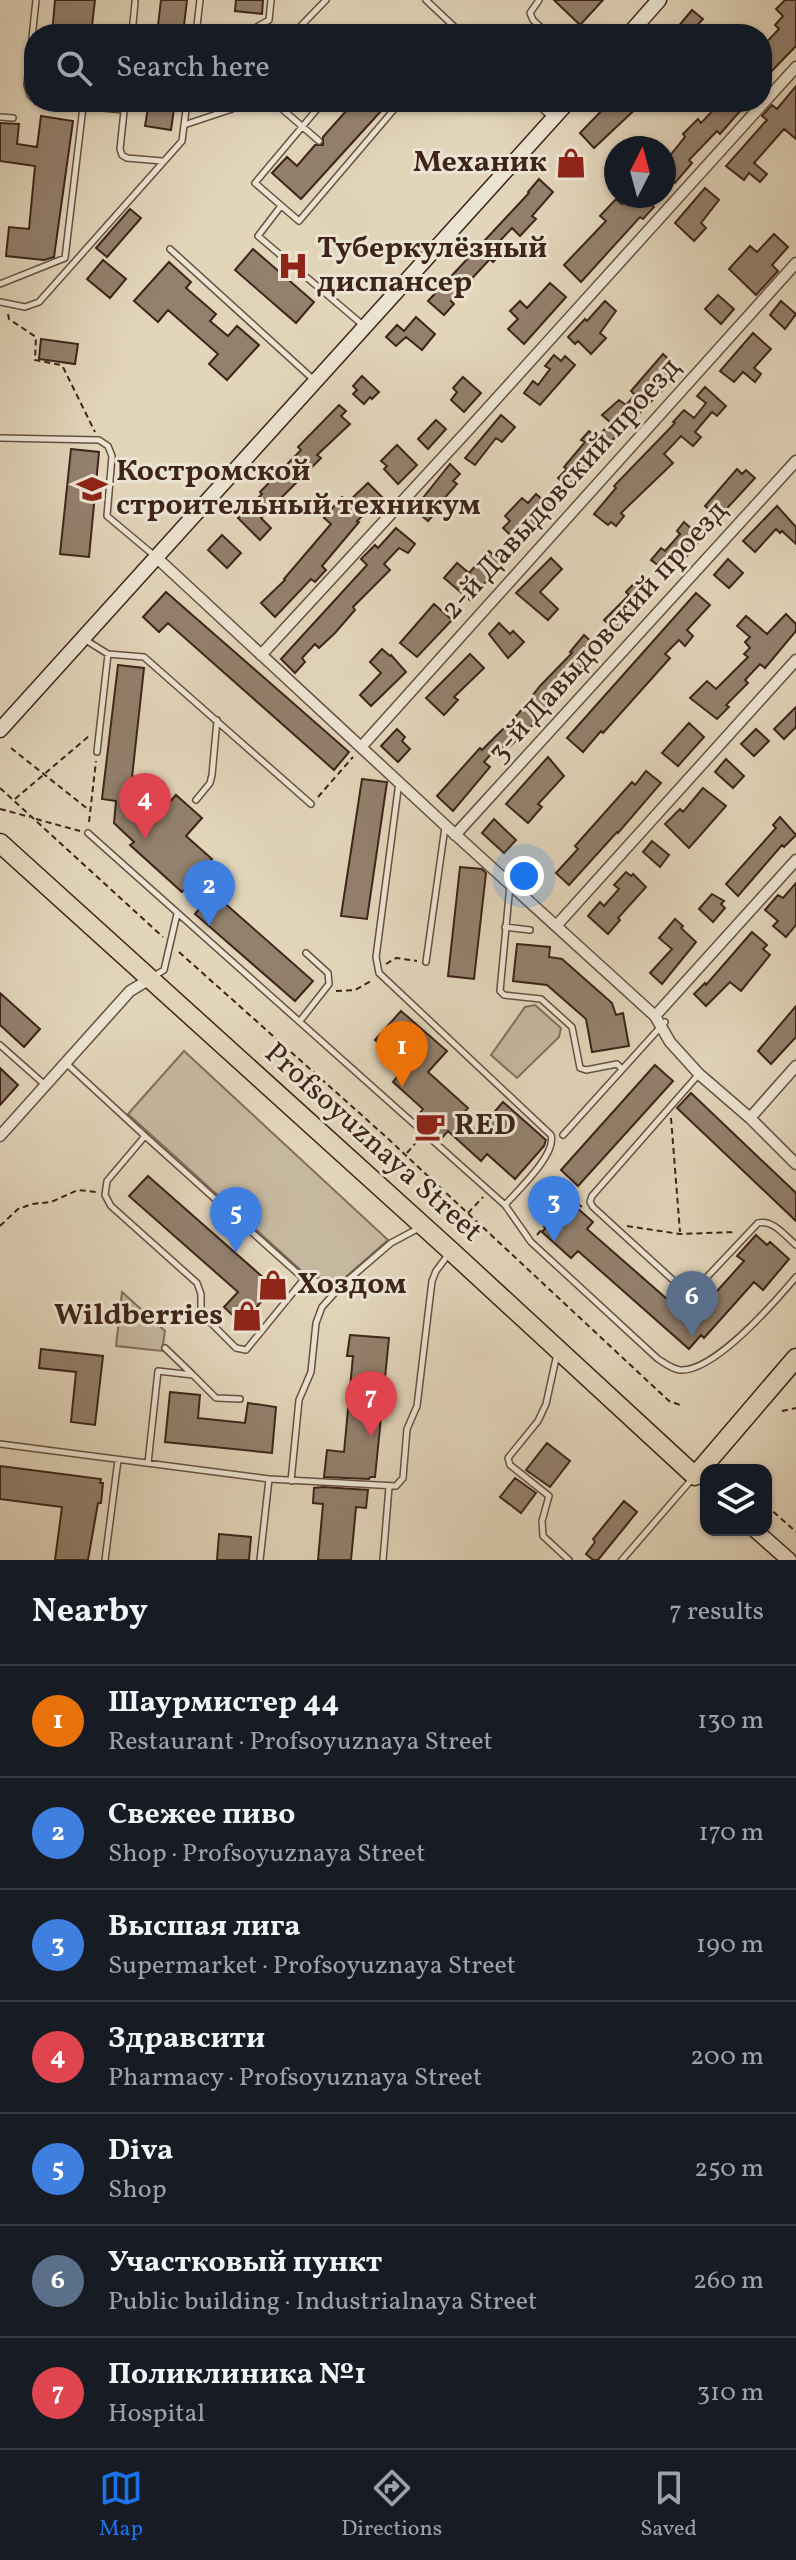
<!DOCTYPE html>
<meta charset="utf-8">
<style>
body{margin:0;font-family:Vollkorn,serif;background:#20242c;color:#f1f3f6}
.controls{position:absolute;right:24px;bottom:24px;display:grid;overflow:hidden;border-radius:16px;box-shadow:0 2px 6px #0004}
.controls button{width:72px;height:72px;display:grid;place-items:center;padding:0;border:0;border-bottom:2px solid #363941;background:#171b24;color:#f1f3f6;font:40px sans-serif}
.compass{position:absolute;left:604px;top:136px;width:72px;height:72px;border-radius:50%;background:#171b24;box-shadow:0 2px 6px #0004;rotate:6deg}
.you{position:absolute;left:524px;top:876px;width:28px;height:28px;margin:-20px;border:6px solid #fff;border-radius:50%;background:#1a73e8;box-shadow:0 0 0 12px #1a73e833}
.badge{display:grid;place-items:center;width:52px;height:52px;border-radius:50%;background:#1a73e8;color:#fff;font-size:26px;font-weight:700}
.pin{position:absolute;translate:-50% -66px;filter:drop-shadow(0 2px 4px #0008)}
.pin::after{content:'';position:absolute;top:42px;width:28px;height:24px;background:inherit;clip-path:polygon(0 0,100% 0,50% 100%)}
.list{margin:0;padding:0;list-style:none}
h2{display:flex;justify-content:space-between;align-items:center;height:104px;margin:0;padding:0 32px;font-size:34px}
h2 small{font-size:26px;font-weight:400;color:#9ea1a6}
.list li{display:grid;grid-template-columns:52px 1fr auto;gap:24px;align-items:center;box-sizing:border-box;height:112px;padding:0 32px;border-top:2px solid #363941}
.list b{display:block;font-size:30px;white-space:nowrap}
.list p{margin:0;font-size:26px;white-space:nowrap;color:#9ea1a6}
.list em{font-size:26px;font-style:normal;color:#9ea1a6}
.icon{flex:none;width:44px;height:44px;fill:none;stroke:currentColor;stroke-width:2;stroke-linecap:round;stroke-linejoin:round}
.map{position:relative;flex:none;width:796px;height:1560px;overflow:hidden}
.search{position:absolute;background:#171b24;box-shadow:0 2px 6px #0004;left:24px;right:24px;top:24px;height:88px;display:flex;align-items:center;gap:20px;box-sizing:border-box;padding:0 28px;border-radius:32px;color:#9ea1a6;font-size:30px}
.sheet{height:888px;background:#171b24}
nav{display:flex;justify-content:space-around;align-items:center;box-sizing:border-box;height:112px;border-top:2px solid #363941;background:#171b24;font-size:22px;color:#9ea1a6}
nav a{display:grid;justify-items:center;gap:4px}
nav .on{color:#1a73e8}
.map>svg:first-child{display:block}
.green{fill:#c6b79f;stroke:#826e5c;stroke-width:2}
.building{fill:#93806d;stroke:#3e241a;stroke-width:2}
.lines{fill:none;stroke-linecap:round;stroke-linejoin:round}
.lane-casing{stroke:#675042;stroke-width:8}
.street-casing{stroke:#675042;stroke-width:13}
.secondary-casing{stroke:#3e241a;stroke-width:17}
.highway-casing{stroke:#3e241a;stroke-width:21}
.path{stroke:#3e241a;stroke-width:2;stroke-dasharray:6 4;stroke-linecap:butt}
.lane{stroke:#ece4d2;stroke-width:5}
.street{stroke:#ece4d2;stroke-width:10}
.secondary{stroke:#ece4d2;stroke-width:14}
.highway{stroke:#e2d5ba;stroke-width:18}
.labels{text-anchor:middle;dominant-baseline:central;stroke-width:6;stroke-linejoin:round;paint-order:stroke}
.poi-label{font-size:30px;font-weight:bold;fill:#3e241a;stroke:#ece4d2;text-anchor:start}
.street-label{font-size:30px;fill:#3e241a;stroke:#ece4d2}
</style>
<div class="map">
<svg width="796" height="1560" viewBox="0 0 796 1560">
<rect width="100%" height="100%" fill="#e2d5ba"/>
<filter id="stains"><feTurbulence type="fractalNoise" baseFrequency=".0025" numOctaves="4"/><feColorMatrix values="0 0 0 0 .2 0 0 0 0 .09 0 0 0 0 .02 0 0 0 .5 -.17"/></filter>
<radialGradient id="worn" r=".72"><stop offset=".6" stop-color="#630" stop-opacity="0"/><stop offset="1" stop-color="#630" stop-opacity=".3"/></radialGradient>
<path class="green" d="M535,1005L561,1028L559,1037L517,1078L491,1055L525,1007Z
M184,1051L388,1240L340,1282L306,1275L128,1114Z
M122,1292L165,1331L162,1351L116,1346Z"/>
<path class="building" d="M55,0H95L91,34H52Z
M161,0H187L183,34H157Z
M236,0H263L262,14L235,11Z
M554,0H603L580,25Z
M785,0H796V46L762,81V47L779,29L775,25L783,16L776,9Z
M692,10L703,19L689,34H672Z
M796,86V139L784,129L754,163L767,174L760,182L749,173L744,180L726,166L767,120L762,116L772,105L777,109Z
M149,102H175L171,130L145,126Z
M338,102H370L381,111L301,199L272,173L287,157L297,166L315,145H323V137L347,110Z
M610,102H643L594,148L580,133Z
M721,102H748L720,134L717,131L689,160L692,163L675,183L671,180L664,189V163L685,137L683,134L698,119L701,123Z
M41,116L73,121L54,257L44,260L6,256L9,227L29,229L35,166L0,161V123L19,124L17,144L37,147Z
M568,150L585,166L574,177L557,161Z
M539,179L553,192L532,216L536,219L520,236L512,228L497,244L504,251L493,262L490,259L451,301L454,304L444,315L428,301L529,193L528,192Z
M705,188L719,200L701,223L706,228L694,241L675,223Z
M629,196H657L650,204L654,207L643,219L640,217L581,282L564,265L606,221L600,216L616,199L622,204Z
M130,209L141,218L107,257L96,248Z
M774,234L788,247L772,265L778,271L756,295L729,269L750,246L757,252Z
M253,249L314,302L296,323L235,270Z
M103,260L126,279L110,298L87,279Z
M169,262L191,282L186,288L216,314L210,321L228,336L237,326L259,345L227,380L209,364L218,354L168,310L158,322L134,301Z
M550,283L566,297L524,344L508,329L518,319L510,311L520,301L527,308Z
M718,295L734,309L721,324L705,309Z
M605,301L616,311L600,333L606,338L591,354L578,341L575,344L568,337L585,319L587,321Z
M781,301L796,314L785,329L770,315Z
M416,317L435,334L422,350L406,337L396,346L386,337L397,325L404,331Z
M753,333L771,349L754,368L761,374L755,382L743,372L734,382L720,371Z
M41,339L78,344L75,364L39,359Z
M663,354L679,369L670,380L672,381L617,435L571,490L558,478L567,469L564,467L585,442L581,440L589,431L597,437L611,423L602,415L619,400L626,405L635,395L631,391Z
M554,355L561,361L565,356L575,365L540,405L524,393L533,381L538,385L550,369L545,366Z
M362,376L379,392L372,399L370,397L364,404L353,394L357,390L353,386Z
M463,377L481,393L464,412L451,400L457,392L453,388Z
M705,387L726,406L717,416L712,412L695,432L701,437L693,446L681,436L664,454L673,463L621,513L624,516L616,526L611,522L608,525L594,514L616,488L614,486L675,423L673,422L684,410L694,418L706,403L697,396Z
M339,405L346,411L341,416L350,424L317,455L321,458L261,518L271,528L260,540L238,518L262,494L260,492L301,450L298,447Z
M501,415L515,427L502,442L496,438L475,465L465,458Z
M436,420L446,429L428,449L418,439Z
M397,445L417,465L398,484L384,469L387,466L381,461Z
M71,449L99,452L89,557L60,554Z
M450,464L460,474L453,481L457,484L441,502L443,504L428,521L414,509Z
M737,469L742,474L746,470L755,478L718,518L705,506Z
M368,483L382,497L357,521L359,522L322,566L326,570L315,582L311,579L275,617L261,603L285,580L284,579L331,524L324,518L342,497L348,502Z
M536,494L553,509L542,522L539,519L518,542L503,528L510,521L505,516L522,498L528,503Z
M777,506L796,527V544L782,531L780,533L776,529L755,552L743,541Z
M684,522L702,538L671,575L651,560L661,548L665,551L680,534L677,531Z
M396,528L415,544L408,553L399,548L384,564L390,570L353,607L355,610L335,633L319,648L315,644L302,658L305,662L295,673L281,659L367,565L361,559L375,545L378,548Z
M222,535L241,553L227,568L208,550Z
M489,551L502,563L470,600L444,578L457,563L469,573Z
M551,558L562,569L540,592L558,609L548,620L516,593Z
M728,559L743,573L729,588L714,575Z
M641,576L656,591L617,632L604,620L629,595L626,592Z
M166,592L349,752L334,770L168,623L159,632L143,617Z
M696,593L710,605L687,630L693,636L685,646L679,640L665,654L670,658L603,733L601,731L583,752L567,738Z
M434,604L452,620L417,657L400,643Z
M786,614L796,624V631L765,668L760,664L745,680L748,683L726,705L729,707L717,719L690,698L707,681L716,689L748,657L744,654L750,648L745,642L750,637L737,626L746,616L767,634Z
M499,623L510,634L513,631L524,642L508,658L489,634Z
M584,635L594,644L586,652L591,656L571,677L574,680L536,722L505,751L499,745L484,762L490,767L453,811L437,796L480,748L482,750L518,714L540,686L572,653L570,652Z
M382,649L390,656L391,655L406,672L371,706L360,695L381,673L370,662Z
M470,654L484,668L454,697L458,700L444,715L426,698Z
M118,665L144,668L128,814L145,829L176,795L202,818L186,836L212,859L195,877L313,981L295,1001L195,914L203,904L186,888L182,892L130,845L134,842L114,823L116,801L102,799Z
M796,707V727L784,739L774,729Z
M689,723L704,737L678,766L662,753Z
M397,729L405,737L402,741L410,749L398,762L381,746Z
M756,729L769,741L754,756L741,744Z
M548,757L564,776L538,804L542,807L528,823L506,804Z
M726,759L744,776L733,788L715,772Z
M646,771L661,783L618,833L617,832L569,885L556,873L578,849L575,846L632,782L635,785Z
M362,779L387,782L367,919L341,916Z
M703,788L726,806L689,848L665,824L680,809L683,812Z
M780,817L796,835L784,847L782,845L738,896L726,884L776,828L773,825Z
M494,819L516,840L504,853L482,833Z
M652,841L669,855L660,867L643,852Z
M460,867L482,869L486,873L474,979L448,976Z
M626,872L631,876L633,874L646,887L618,918L620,920L608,934L588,916L600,902L604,906L619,889L614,885Z
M796,883V925L786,937L773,926L778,921L765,910L778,895L783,898Z
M712,894L724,901L721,904L725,908L713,922L699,909Z
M675,919L683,926L681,928L696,942L662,984L650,973L672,949L659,938Z
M752,932L767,945L763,949L770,955L741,991L730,982L706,1006L694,994L705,983L706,985Z
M517,944L550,947L549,957L562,959L612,1003L616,1015L623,1013L629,1046L592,1052L586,1019L547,985L513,981Z
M0,993L40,1029L24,1047L0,1025Z
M796,1006V1037L771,1064L758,1051Z
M401,1011L447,1051L428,1072L468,1108L460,1117L477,1132L503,1102L546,1140L544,1146L515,1179L487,1154L481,1161L448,1131L440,1140L416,1118L423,1109L393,1082L405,1067L375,1040Z
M655,1065L673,1081L578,1186L561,1170Z
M0,1068L18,1085L0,1105Z
M691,1093L796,1193V1221L677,1108Z
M148,1176L274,1287L242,1324L224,1307L238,1292L129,1196Z
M575,1206L593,1222L587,1229L691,1320L744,1261L737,1256L756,1235L767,1245L770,1242L789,1259L763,1290L754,1282L704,1338L701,1335L689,1349L578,1251L571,1258L542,1232L562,1210L567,1215Z
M350,1335L389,1338L375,1477H370L369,1479L324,1477L327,1450L344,1452L353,1356H347Z
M41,1349L103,1356L95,1425L71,1422L76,1372L39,1368Z
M170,1392L200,1395L198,1418L245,1423L248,1403L276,1407L272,1453L165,1442Z
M547,1443L570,1461L550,1487L526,1470Z
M0,1466L101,1479L100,1483H103L101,1503H98L88,1560H55L62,1507L0,1499Z
M515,1478L536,1493L521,1513L500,1497Z
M323,1487L368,1490L366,1508L356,1507L351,1560H318L323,1504L313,1503L314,1488Z
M624,1501L637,1512L598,1560H593L586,1554L595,1542L593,1539Z
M219,1534L251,1537L249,1560H217Z"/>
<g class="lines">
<g class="lane-casing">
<path id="lane" d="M426,0L462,34
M539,0L530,13L533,20L548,34
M197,29L233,34
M132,34L135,2
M196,34L200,0
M245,34L269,20L271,0
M293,34L326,0
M34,99L30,95L27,85L36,0
M37,102L124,110
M125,102L120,149L122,155L127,158L162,161
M274,102L319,141
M323,102L255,183L299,221L397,106L392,102
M535,102L552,118
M0,117L13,118
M184,125L232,109L236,102
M281,206L258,236L364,326
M170,249L314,380
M0,284L65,258L83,107
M0,302L25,307L39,302L182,141L187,102
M0,438L99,440L108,446L112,456L107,516L156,557
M84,639L108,654L144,657L311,804
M97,752L108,654
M399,782L376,957L379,973L551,1135C557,1154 518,1190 505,1205
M196,800L210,783L212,775L217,720
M88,833L505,1205L531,1242L658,1359C664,1363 672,1369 680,1370C714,1372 774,1303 796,1277
M510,885L500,991L504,995L541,999L572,1027L580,1068L586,1070L617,1064L622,1069
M505,927L530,930
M426,962L445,827
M154,976L164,970L177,914
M300,1021L329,984L328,973L306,953
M0,1045L44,1084
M67,1064L145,1136L107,1181L105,1195L111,1206L197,1283L201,1294V1313L236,1348L246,1350L304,1279L145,1136
M699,1074L592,1196L590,1202L593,1207L686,1292L691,1294L758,1223C773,1219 785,1236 796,1245
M563,1135L665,1022
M304,1279L341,1286L391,1243L419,1228
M165,1348L192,1374
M557,1354L546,1404L538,1421L508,1458L510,1465L549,1496L542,1521L543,1536L569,1560
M0,1444L269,1479L396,1486L403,1478L407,1429L417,1406L432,1281L436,1271L448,1255
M148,1463L158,1371L193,1375L216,1398L240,1399
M291,1481L299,1400L311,1372L316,1323L322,1307L341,1286
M105,1560L118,1460
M260,1560L269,1479
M383,1560L389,1487
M622,1560L692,1479"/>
</g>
<g class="street-casing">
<path id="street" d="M157,558L446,826L655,1016L670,1042L699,1074L750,1118L796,1164
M261,655L469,429L796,67
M362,746L796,263
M455,835L796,461
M556,926L796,660
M655,1016L796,860
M750,1118L796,1066
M0,1136L130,991L150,979"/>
</g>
<g class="secondary-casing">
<path id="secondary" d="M629,34L659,0
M0,730L568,102
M755,1530L789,1560"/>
</g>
<g class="highway-casing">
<path id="highway" d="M0,843L451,1251L695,1476L796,1358"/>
</g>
<path class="path" d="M8,314L9,319L36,337L35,360L61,365L63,367L95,432
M11,748L89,810
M0,788L163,937
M318,797L353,757
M15,799L89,736
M0,809L30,817
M36,819L80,831
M89,822L96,761
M179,952L384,1135L669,1401L683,1406
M386,964L396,958L417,961
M336,991L355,990L371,981
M671,1118L680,1232
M407,1153L418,1140
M468,1213L483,1197
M0,1226L18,1209L32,1204L51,1202L78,1190L96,1192
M627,1226L680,1234L736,1232
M537,1235L568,1198L572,1199L582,1207
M782,1411L796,1408
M766,1505L796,1532"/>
<use href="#lane" class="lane"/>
<use href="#street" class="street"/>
<use href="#secondary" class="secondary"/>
<use href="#highway" class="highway"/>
</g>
<defs>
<g id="shop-bare" transform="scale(2.4)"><path d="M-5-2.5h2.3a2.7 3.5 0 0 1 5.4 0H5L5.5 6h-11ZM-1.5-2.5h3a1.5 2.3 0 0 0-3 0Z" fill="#8f2418" stroke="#ece4d2" stroke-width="2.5" paint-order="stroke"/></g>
<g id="hospital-bare" transform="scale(2.4)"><path d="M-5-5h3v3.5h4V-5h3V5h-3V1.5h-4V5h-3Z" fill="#8f2418" stroke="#ece4d2" stroke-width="2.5" paint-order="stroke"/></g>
<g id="university-bare" transform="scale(2.4)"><path d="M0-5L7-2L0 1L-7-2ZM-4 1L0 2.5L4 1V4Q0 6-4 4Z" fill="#8f2418" stroke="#ece4d2" stroke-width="2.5" paint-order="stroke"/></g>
<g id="cafe-bare" transform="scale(2.4)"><path d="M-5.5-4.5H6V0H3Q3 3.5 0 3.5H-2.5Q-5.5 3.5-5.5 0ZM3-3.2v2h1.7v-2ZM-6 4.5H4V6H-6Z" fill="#8f2418" stroke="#ece4d2" stroke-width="2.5" paint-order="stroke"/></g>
</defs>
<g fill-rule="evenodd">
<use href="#shop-bare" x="571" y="163"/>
<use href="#hospital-bare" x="293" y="266"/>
<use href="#university-bare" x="92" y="489"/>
<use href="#cafe-bare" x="430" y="1126"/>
<use href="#shop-bare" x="273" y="1285"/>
<use href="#shop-bare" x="247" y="1316"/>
</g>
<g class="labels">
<g class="poi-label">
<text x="547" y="163" text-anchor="end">Механик</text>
<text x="317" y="249">Туберкулёзный<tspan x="317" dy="34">диспансер</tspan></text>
<text x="116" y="472">Костромской<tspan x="116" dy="34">строительный техникум</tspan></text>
<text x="454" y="1126">RED</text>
<text x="297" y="1285">Хоздом</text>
<text x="223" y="1316" text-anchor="end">Wildberries</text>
</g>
<g class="street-label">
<text transform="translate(561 489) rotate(-48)">2-й Давыдовский проезд</text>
<text transform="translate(608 632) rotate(-48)">3-й Давыдовский проезд</text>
<text transform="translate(373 1143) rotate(42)">Profsoyuznaya Street</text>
</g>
</g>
<rect width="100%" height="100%" filter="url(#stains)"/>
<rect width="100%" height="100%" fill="url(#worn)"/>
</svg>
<div class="controls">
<button><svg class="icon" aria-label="layers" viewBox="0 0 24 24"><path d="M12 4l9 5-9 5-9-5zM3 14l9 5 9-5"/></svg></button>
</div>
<svg class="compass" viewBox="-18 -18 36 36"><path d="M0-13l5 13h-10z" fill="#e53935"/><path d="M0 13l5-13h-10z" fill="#9ea1a6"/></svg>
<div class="you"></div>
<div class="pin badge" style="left:402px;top:1087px;background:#e8710a">1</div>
<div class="pin badge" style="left:209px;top:926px;background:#3f7fe0">2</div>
<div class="pin badge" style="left:554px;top:1242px;background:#3f7fe0">3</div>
<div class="pin badge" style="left:145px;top:839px;background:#e0444e">4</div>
<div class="pin badge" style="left:236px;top:1253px;background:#3f7fe0">5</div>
<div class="pin badge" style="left:692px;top:1337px;background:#5c6f8a">6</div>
<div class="pin badge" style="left:371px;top:1437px;background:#e0444e">7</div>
<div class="search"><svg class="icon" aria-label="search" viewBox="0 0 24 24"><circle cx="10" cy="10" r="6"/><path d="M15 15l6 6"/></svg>Search here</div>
</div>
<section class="sheet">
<h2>Nearby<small>7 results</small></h2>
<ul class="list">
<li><span class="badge" style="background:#e8710a">1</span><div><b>Шаурмистер 44</b><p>Restaurant · Profsoyuznaya Street</p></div><em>130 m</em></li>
<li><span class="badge" style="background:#3f7fe0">2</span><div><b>Свежее пиво</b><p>Shop · Profsoyuznaya Street</p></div><em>170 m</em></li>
<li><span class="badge" style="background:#3f7fe0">3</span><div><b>Высшая лига</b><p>Supermarket · Profsoyuznaya Street</p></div><em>190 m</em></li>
<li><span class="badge" style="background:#e0444e">4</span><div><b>Здравсити</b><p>Pharmacy · Profsoyuznaya Street</p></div><em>200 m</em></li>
<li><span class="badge" style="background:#3f7fe0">5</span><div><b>Diva</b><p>Shop</p></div><em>250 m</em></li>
<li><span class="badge" style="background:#5c6f8a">6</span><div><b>Участковый пункт</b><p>Public building · Industrialnaya Street</p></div><em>260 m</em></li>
<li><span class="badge" style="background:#e0444e">7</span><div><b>Поликлиника №1</b><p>Hospital</p></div><em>310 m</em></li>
</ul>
</section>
<nav>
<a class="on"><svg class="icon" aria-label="map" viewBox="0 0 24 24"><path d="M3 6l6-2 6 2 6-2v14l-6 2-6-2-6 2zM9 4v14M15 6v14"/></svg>Map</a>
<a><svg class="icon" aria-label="directions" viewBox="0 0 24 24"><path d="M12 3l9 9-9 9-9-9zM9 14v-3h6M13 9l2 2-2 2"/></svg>Directions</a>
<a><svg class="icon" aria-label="saved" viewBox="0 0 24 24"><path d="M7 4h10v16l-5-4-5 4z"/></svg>Saved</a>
</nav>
